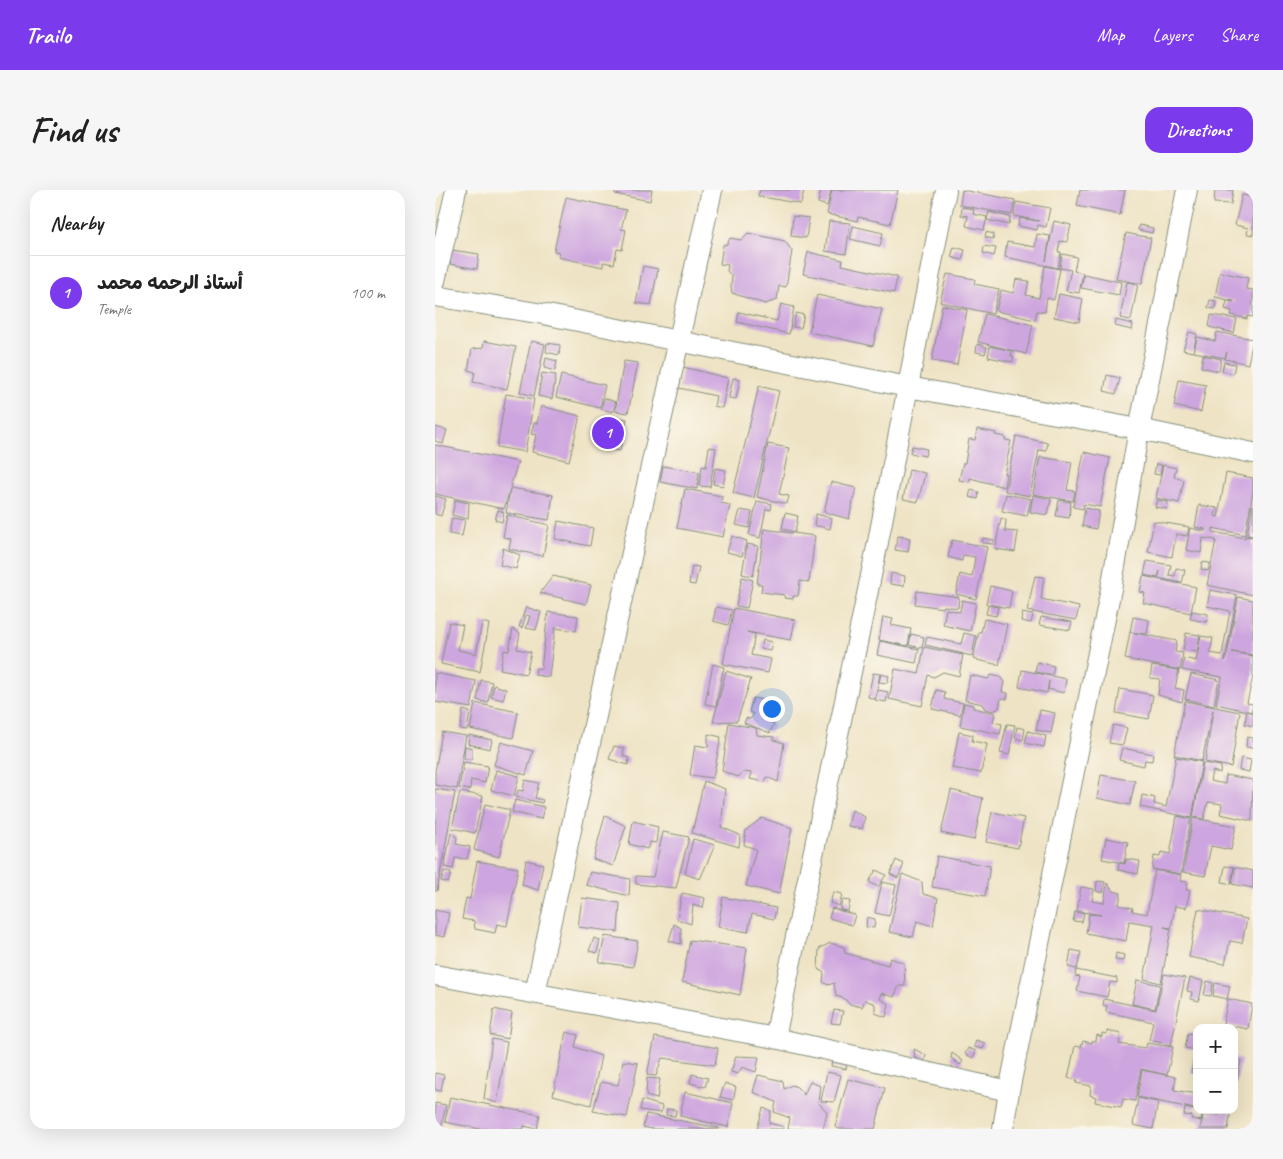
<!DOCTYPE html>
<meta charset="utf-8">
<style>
body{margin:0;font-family:Caveat,"Playpen Sans Arabic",sans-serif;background:#f6f6f6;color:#222}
.controls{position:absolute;right:15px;bottom:15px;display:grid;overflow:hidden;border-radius:10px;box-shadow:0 5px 20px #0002}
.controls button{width:45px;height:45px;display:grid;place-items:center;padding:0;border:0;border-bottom:1px solid #e0e0e0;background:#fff;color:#222;font:25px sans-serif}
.you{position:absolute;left:336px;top:518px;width:18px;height:18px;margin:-12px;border:4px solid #fff;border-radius:50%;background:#1a73e8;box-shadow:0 0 0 8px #1a73e833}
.badge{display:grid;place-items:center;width:32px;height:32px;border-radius:50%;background:#7c3aed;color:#fff;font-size:16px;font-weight:700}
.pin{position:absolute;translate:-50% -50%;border:2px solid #fff;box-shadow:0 1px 5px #0006}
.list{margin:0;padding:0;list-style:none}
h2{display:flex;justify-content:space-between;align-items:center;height:65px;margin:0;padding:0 20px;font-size:21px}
h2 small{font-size:16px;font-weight:400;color:#767676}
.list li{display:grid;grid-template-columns:32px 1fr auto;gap:15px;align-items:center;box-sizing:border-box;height:75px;padding:0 20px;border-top:1px solid #e0e0e0}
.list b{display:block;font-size:19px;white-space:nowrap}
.list p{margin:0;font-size:16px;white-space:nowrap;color:#767676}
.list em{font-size:16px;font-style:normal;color:#767676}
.map{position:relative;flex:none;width:818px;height:939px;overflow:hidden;border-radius:15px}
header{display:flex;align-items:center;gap:30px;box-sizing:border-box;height:70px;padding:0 25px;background:#7c3aed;color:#fff}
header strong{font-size:24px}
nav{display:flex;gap:28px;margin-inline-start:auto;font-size:18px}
.intro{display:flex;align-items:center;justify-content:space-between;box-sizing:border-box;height:120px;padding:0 30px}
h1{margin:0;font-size:35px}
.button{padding:12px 22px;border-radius:15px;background:#7c3aed;color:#fff;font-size:18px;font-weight:700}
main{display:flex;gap:30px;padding:0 30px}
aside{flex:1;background:#fff;border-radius:15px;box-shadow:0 5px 20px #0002}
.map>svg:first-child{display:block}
.building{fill:#cea6df}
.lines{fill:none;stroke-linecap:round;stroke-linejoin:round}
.street-casing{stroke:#86907c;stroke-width:22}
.street{stroke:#fff;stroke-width:20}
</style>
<header>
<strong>Trailo</strong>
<nav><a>Map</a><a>Layers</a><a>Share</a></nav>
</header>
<div class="intro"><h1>Find us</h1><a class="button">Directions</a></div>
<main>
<aside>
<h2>Nearby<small></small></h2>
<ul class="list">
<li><span class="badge">1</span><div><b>أستاذ الرحمه محمد</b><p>Temple</p></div><em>100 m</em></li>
</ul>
</aside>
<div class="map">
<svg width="818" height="939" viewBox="0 0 818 939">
<rect width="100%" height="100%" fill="#fbf7ec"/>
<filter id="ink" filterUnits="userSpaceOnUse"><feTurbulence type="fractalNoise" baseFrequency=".02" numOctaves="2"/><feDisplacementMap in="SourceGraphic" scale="10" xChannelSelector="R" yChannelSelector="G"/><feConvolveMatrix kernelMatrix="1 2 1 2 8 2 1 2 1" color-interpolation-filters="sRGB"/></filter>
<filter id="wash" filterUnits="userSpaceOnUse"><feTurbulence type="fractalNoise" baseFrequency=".0096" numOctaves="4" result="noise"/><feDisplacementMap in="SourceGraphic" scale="20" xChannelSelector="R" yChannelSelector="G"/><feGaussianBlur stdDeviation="1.12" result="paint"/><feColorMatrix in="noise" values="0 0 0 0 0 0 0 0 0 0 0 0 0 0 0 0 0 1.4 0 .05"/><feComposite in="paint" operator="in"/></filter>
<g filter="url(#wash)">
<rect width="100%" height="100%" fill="#eee3c4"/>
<g id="blocks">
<path class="building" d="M180,0H217L215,11L180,4Z
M325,0H369L366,14L323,6Z
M386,0H396L392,16L383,13Z
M397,0H463L455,34L423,27L422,31L392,24Z
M527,0L580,10L577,25L525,15Z
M645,0H690L685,25L642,16Z
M780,0H798L796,14L779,13Z
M807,5L818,7V45L812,44L813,38L800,35Z
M131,7L191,20L186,39L191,40L187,60L182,59L179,74L168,72V77L123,67L124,62L119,61Z
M581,12L615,18L611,37L603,35L602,40L583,36L585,28L604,31L579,26Z
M527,17L539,19L538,24L552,27L549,40L531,36L533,26L526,25Z
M554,22L575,27L574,35L552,30Z
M358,26L374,28L371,48L356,46Z
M394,31L415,33L411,64L390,61Z
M619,31L636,35L632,52L625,51L623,62H626L623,78L570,67L572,52L600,57L602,44L615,46L611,71Z
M704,35L718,38L717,43L703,40Z
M418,36L448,43L445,56L415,49Z
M551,42L559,44L558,49L550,47Z
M313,43L350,51L357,61L351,97L344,96L342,110L330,114L297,103L296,96L297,87L292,81L293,75L285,74L288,55L292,54L295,48L306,50Z
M691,43L716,48L707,94L681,89Z
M549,56L561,58L559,66L548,63Z
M519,57L530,60L527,70L516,67Z
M17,60L44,64L42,79L15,74Z
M373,62L408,70L407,75L462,87L459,103L368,84Z
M627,64L642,67L639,81L648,83L644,103L631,101L636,80L625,78Z
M208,76L223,79L216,115L201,113Z
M610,76L625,79L619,110L612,108L610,122L602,121L600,130L561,121L566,100L578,103L581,89L594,91L591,105L604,108Z
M785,82L813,88L811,99L818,100V127L812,126V129L796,125L797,121L790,119L792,111L799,112V111L780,107Z
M512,84L540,89L539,94L564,99L558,124L505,112Z
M649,84L686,92L684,105L646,98Z
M692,92L703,94L696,130L685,128Z
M624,104L648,109L644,132L619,127Z
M382,105L447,119L438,156L374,142Z
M775,110L781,111L780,119L773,118Z
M346,114L359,117L354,144L302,132L304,122L342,131Z
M507,115L532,120L522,175L497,171Z
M361,123L369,125L366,138L358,137Z
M550,124L598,135L591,164L543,152Z
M776,125L802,129L799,143L774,137Z
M681,130L698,134L697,140L680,136Z
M754,142L762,144L758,162L748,160Z
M782,142L818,149L813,174L790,169L792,162L790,168L759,162L762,147L780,151Z
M49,151L81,157L72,199L38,192L40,182L33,180L37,159L48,158Z
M96,151L110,154L99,206L85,202Z
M112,153L125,155L124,165L111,162Z
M542,154L552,157L550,164L541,162Z
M555,156L577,161L576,166H579L577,172L553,167Z
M768,165L786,169L784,181L766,177Z
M111,168L122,171L120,181L109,178Z
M189,171L203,173L193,223L180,221Z
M789,172L800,174L798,184L787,181Z
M248,177L293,188L287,218L279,216L281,206L244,198Z
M107,183L121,185L117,209L103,206Z
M126,185L170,195L165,218L121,207Z
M672,185L685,188L681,204L669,201Z
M298,188L305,190L301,209L294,208Z
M744,190L771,195L766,222L739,216Z
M324,196L344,201L319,308L298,303Z
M71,204L99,209L90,262L62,257Z
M169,208L181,212L178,222L166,219Z
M106,216L145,226L134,271L97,262L101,245L96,244L99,233H102Z
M177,226L192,229L185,261L171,258Z
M0,237L12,240L8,254L0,251Z
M542,239L561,243L560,245L570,247V250L576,251L569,284H571L569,297L535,288L534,292L524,290L528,273H530L534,249L540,250Z
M581,246L613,253L611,261L604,260L595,306L570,301Z
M333,254L354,258L344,304L354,306L352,314L322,307Z
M0,255L83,272L75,298L118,305L114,330L71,323L75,299L69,319L0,304Z
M477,256L492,259L490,266L475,263Z
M274,257L281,258L275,297L264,296L267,276L271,277Z
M649,262L675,268L665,317L649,314L648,319L638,317Z
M605,267L637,272L632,300L640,301L638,311L598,304Z
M721,274L727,275L725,285L719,284Z
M728,275L741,278L739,287L749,290L744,313L721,308Z
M228,276L264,282L262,299L225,292Z
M280,278L291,280L288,296L278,294Z
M474,280L490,283L483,312L468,309Z
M791,283L818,288V302L810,345L778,338V342L810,348V346L818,347V405L772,395L781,350L768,348L766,363L751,360L755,338L770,341V339L760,337L764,315L782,318L780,326L783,327Z
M396,292L421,298L414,329L389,322Z
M250,299L287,306L286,313L295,315L288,347L242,338Z
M536,300L544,302L543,309L534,307Z
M571,304L596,309L592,326L567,321Z
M598,305L616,309L613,325L595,322Z
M0,306L11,309L6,326L0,324Z
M20,310L34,313L33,329L17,325Z
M624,310L636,312L634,328L621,326Z
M722,310L733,312L732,319L720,317Z
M322,311L337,314L336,320L331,319L325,348L314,345Z
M817,315H818V346L812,345Z
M650,318L664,321L661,339L647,336Z
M63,320L69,322L67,332L60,330Z
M305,320L317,322L314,338L301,335Z
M350,323L363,326L360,342L347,339Z
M381,324L397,328L395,339L379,335Z
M72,325L114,335L108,366L74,359L76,349L68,347Z
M17,328L30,330L27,346L14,344Z
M566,328L571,330L570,341L583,342L580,362L560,359Z
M123,331L158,338L155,356L120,349Z
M719,331L754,337L752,346L741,344L737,367L713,362Z
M329,339L380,346L374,392L365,391L363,406H358V409L349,408L350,405L326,402L327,394H322Z
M297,346L312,351L307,366L292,362Z
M463,346L475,348L473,362L460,360Z
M548,348L559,350L558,354L547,353Z
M517,350L552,357L541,409L521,404L525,384L537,387L540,367L528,365L527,371L513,367Z
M312,354L323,356L318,386L307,384Z
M68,358L85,365L81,379L65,375Z
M712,371L736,375L734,385L740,386L741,378L750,380L747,393L723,388L725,381L723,388L709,385Z
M767,372L775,373L773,381L766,379Z
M257,376L264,377L260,395L254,394Z
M456,383L470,386L469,396L455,394Z
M118,386L156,395L151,414L105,403Z
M600,386L609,387L606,409L644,417L641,430L592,421Z
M708,386L761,397L756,423L708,413L710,403L705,402Z
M307,387L318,390L312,418L301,416Z
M555,396L577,401L574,418L551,414Z
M775,400L802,405L790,471L793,461L803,407L818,410V465L797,462L818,466V486L812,513L818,514L816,522L781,514L787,487L747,480L749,468L761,471L766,446L778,448L775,463L787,465L795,421L772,416Z
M482,401L524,407L523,418L509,416L508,418L480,414Z
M527,410L541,413L535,441L508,435L511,419L525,422Z
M553,415L563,417L561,426L551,424Z
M91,417L106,422L101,440L91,438L95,426L91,425L87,438L84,437Z
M281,417L297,420L293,435L278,431Z
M299,418L360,430L356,450L312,442L320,444L316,465L336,469L333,483L288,474Z
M757,421L773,424L772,432L755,429Z
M113,422L143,426L141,441L120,438L114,487L100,485L101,478L106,479Z
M587,423L598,425L596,433L586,431Z
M448,427L458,429L456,435L476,439L473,456L444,450Z
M606,427L637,432L635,440L604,435Z
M698,427L714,430L712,444L695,442Z
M549,429L572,434L564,475L538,469L544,442H546Z
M14,432L28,435L23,460L41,464L47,432L54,434L45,482L6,474Z
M78,439L85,443L82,459L96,462L91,484L65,479L69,460L74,461Z
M695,442L742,451L740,462L748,463L745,480L690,469Z
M529,443L541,446L537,466L490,455L492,447L526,454Z
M751,443L765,445L762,462L748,460Z
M476,444L489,447L487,458L474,455Z
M328,450L337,452L335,461L326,459Z
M445,451L484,459L481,473L442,465Z
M489,457L528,465L524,486L508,482L499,487L493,485L487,516L454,509L460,479L484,484Z
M602,472L619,476L617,485L600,482Z
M278,474L289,477L281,516L270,514Z
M717,476L744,480L740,498L749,500L747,512L723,505L725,489L715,488Z
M587,480L631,489L629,503L613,499L614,491L612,503L584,497Z
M291,481L316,489L302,531L278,532Z
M0,483L41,491L36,518L0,512Z
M438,483L445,484L440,509L433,507Z
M446,484L454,486L452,493L444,492Z
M756,484L784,490L779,516L750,509Z
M535,485L553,489L556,485L565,487L569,492L567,502L573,503L572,509L566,508L564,518L559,521L550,519L547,514L530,510Z
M46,490L57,492L53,513L42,510Z
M59,495L71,499L68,510L56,507Z
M685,499L718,505L714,529L681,523Z
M443,500L453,502L451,512L440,510Z
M501,500L510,502L509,509L528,513L525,525L497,519Z
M318,508L332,511L327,529L339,534L335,543L309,533L311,528L315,529L319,524L314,522Z
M750,511L805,522L796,577L770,572L778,520L767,571L739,565Z
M40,513L83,522L78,548L35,539Z
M529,513L538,515V518L560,523L558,532L567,534L565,544L525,536Z
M28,520L35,522L32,540L25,539Z
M605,520L620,523L616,543L601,540Z
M812,521L818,523V536L810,534Z
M294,533L321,538L322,545L339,547V550L349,553L343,592L332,587L330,592L315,589L317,583L309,582L303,587L287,581Z
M572,534L580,535L574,565L565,563Z
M678,535L692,538L688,555L674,553Z
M582,537L590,539L588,550L580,548Z
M593,541L611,546L609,557L590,553Z
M7,542L31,546L22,599L0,595V582Z
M524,542L538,545L537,551L552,554L546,583L517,578Z
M273,544L286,547L278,588L255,585L260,555L273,557Z
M34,545L57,550L55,559L33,554Z
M812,547L818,548V558L811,557Z
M66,552L98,561L91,585L59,575Z
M30,556L37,558V569H29Z
M179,556L189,558L188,566L194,568L193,575L174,569Z
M687,558L718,564L717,571L710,570L709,576L684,570Z
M741,567L767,572L757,628L705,617L707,605L720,608L719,614L731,617Z
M806,568L816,570L814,582L804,580Z
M29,572L53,576L50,593L36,590L35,600L24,598Z
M768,573L786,576L785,583L777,581L775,591L790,594L791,585L818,590L817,631L785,624L787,614L773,612L769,629L758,627Z
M61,580L84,586L79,606L56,600Z
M666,585L700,591L695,615L662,608Z
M90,590L104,593L100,608L108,610L107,613L81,607L83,600L88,601Z
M269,591L290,599L286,637L305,645L304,657L257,643Z
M0,599L20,602L2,701H0Z
M516,600L548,608L539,650L506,643Z
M25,602L48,606L40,643L17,638Z
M80,610L109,617L106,629L77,622Z
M50,614L75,620L64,667L39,660Z
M417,620L430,627L427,639L413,636Z
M557,622L589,628L583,658L551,652Z
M170,626L191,636L178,676L158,669Z
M742,626L756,629L746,684L717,679L719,666L725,667L726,662L735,664Z
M327,628L357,638L344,704L311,696L321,659L309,655L311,640Z
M758,628L801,636L796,660L776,656L770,686L748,682Z
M198,631L223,637L221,653L215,652L212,659L194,654Z
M228,642L254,647L241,698L201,694V686L218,687Z
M16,643L22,647L21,654L35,657L32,669L20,668L18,679L9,677Z
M671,648L693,652L689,673L667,669Z
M258,649L280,655L265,689L250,684Z
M502,666L555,676L550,706L497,697Z
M691,669L705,671L703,684L683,680L684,673L690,674Z
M91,670L108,674L103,700L87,695Z
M461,670L469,674L463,688L455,684Z
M42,671L83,678L72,736L62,734L60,743L40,739L39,731L27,729L31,708L35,709Z
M790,676L799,677L796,694L787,692Z
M800,677L818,681V698L797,694Z
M441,680L451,685L443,697L434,692Z
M720,680L746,685L745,691L753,692L751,700H755L751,718L740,716L736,738L729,737L736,739L726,793L709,789L719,735L694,731L691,751L651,743L654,724L666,725L642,721L646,697L659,699L657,711L669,713L672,693L678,701L686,703L684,715L698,718L697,721L712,724Z
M9,681L16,683L13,693L6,691Z
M155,682L195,689L194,706L151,695Z
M467,684L487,692L488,704L503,708L498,736L482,731L478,747L454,742Z
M662,691L670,692L668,703L661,701Z
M447,692L461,695L454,726L440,723Z
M398,702L407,704L404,716L395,713Z
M247,703L270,708L268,718L258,715L256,734L242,729Z
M288,707L341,718L339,729L317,724L313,742L283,737Z
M147,708L185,713L183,742L143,737Z
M407,710L415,711L413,721L405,720Z
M397,718L420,725L417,735L394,728Z
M763,719L812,729L807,753L795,751L790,774L754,767Z
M0,720L14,723L9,747L0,745Z
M640,722L649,723L647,732L638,731Z
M432,727L440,729L439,738L431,737Z
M239,734L246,738V754L234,751Z
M170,746L203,751L198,777L164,772Z
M159,748L165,750L162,763L154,761Z
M255,750L312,758L305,805L247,792Z
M395,753L409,757L410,763L453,775L455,768L469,773L470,796H464L459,807L446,803L445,809L454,814L451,827L440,823V814L430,810L427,817L414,814L410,809L401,806L399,793L393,795L388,792L389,783L383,779L384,759Z
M636,760L646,762L642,779L633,777Z
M681,763L689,765L688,771L680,770Z
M641,780L682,788V793L675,792L672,807L642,801L645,787L640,786Z
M729,784L750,788L736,855L714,850L718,832L671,822L672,816L668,815L669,809L721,820Z
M755,788L768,791L764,811L756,809L757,802L752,801Z
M702,790L725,795L720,819L697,814Z
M772,791L778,793L776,806L769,805Z
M780,793L795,796L792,809L778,806Z
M793,809L817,814L813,839L788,834Z
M59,819L77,823L73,849L55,845Z
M399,820L408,821L405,834L396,833Z
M672,841L686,844L684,854L711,858L712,853L738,857L732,885L706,879L700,911L688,909L686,917L660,912L661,907L655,905L656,896L641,893L642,890L633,888L640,856L646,857L648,851L657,853V851H661L662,845L667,847V843L672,844Z
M131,842L143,845L140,857L166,866L156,915L118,905Z
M753,843L762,844V860L750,858Z
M220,847L283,858L280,875L227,868L221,886L212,885Z
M57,849L72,852L62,913L49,909Z
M541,850L550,853L548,859L539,857Z
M533,858L541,861L538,868L530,864Z
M399,859L414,862L411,879L396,876Z
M479,859L491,865L489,873L480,868Z
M760,861L762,862V884L756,883Z
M517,863L528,871L525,875L516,868Z
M301,866L324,867L321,882L307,877L303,884L296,882Z
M799,868L806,870L802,892L799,891Z
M188,871L203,873L192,927L158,921L166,892L183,895Z
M707,880L741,887L739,900L762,904L760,919L702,907Z
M392,882L406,885L399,912L386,911Z
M0,883L9,885L6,901L0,900Z
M257,884L273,888L270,897L255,893Z
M323,885L348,891L349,899L357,895L362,897L369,905L375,891L385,896L383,912L392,922L388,939H353L355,928L339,922L341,912L318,902Z
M212,888L225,889L222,909L211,906Z
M413,889L450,898L440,939H404L400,937Z
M290,893L301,897L298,910L285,907Z
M250,902L298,913L293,937L245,926Z
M15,907L105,925L102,939L89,936V939H45L10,932Z
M703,908L723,912L718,939L698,935Z
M207,910L227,916L226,923L205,920Z
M0,913L11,915L6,939H0Z
M328,918L336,921L334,933L349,937V939H322Z
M750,918L767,922L766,931L756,929L757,926L749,925Z
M232,919L241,920L240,926L231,925Z
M770,920H796L793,939H765L769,922L784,925Z
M211,924L284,938V939H217L208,937Z"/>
</g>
</g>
<g filter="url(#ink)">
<use href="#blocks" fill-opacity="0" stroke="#86907c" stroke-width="1"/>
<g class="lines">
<g class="street-casing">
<path id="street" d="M0,91L21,0
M0,106L108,124L473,197L704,239L818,263
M0,785L340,848L574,901
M100,803L277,0
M340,848L443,352L511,0
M568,939L574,901L676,399L704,239L752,0"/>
</g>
<use href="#street" class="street"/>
</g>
</g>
</svg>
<div class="controls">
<button>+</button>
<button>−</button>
</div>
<div class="you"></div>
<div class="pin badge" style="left:173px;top:243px">1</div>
</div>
</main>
